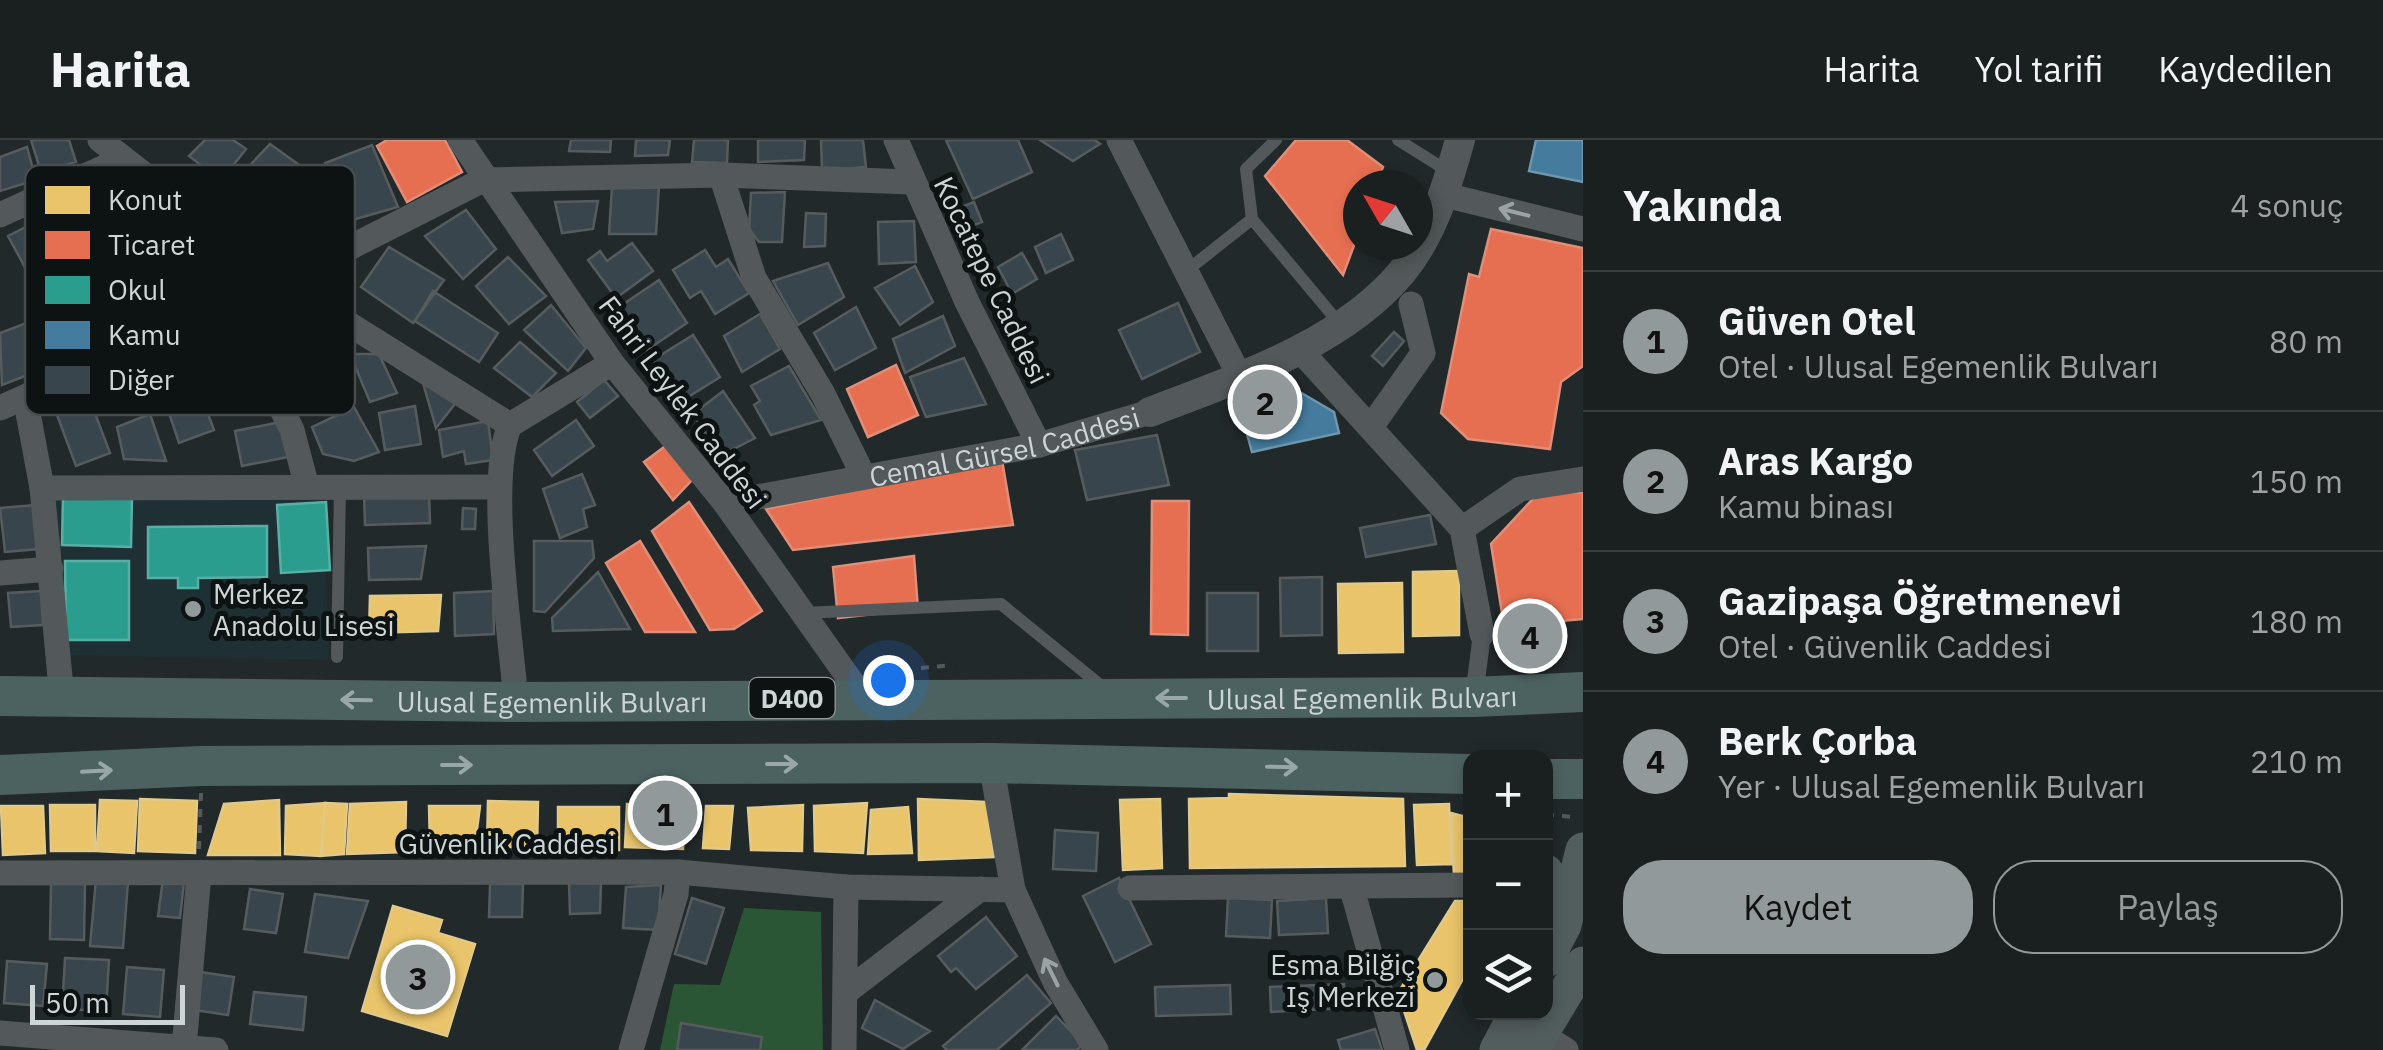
<!DOCTYPE html>
<html lang="tr">
<meta charset="utf-8">
<style>
body{margin:0;font-family:"IBM Plex Sans",sans-serif;background:#272c2d;color:#f1f3f6}
.controls{position:absolute;right:30px;bottom:30px;display:grid;overflow:hidden;border-radius:20px;box-shadow:0 5px 15px #0003}
.controls button{width:90px;height:90px;display:grid;place-items:center;padding:0;border:0;border-bottom:2px solid #383d3e;background:#1a1f20;color:#f1f3f6;font:50px sans-serif}
.compass{position:absolute;left:1343px;top:30px;width:90px;height:90px;border-radius:50%;background:#1a1f20;box-shadow:0 5px 15px #0003;rotate:309deg}
.scale{position:absolute;left:30px;bottom:25px;width:155px;box-sizing:border-box;padding-left:10px;border:5px solid #cdd5d6;border-top:0;font-size:28px;line-height:35px;white-space:nowrap;color:#cdd5d6;-webkit-text-stroke:8px #0d1213;paint-order:stroke}
.you{position:absolute;left:888px;top:540px;width:35px;height:35px;margin:-25px;border:8px solid #fff;border-radius:50%;background:#1a73e8;box-shadow:0 0 0 15px #1a73e833}
.badge{display:grid;place-items:center;width:65px;height:65px;border-radius:50%;background:#91999a;color:#111;font-size:32px;font-weight:700}
.pin{position:absolute;translate:-50% -50%;border:5px solid #fff;box-shadow:0 2px 10px #0006}
.list{margin:0;padding:0;list-style:none}
h2{display:flex;justify-content:space-between;align-items:center;height:130px;margin:0;padding:0 40px;font-size:42px}
h2 small{font-size:32px;font-weight:400;color:#9fa2a5}
.list li{display:grid;grid-template-columns:65px 1fr auto;gap:30px;align-items:center;box-sizing:border-box;height:140px;padding:0 40px;border-top:2px solid #383d3e}
.list b{display:block;font-size:38px;white-space:nowrap}
.list p{margin:0;font-size:32px;white-space:nowrap;color:#9fa2a5}
.list em{font-size:32px;font-style:normal;color:#9fa2a5}
.actions{display:flex;gap:20px;padding:30px 40px}
.actions a{flex:1;padding:22px 0;border:2px solid #91999a;border-radius:40px;text-align:center;font-size:35px;color:#91999a}
.actions .main{background:#91999a;color:#111}
.icon{flex:none;width:55px;height:55px;fill:none;stroke:currentColor;stroke-width:2;stroke-linecap:round;stroke-linejoin:round}
.map{position:relative;flex:none;width:1583px;height:910px;overflow:hidden}
header{display:flex;align-items:center;gap:60px;box-sizing:border-box;height:140px;padding:0 50px;background:#1a1f20;border-bottom:2px solid #383d3e}
header strong{font-size:48px}
nav{display:flex;gap:55px;margin-inline-start:auto;font-size:35px}
main{display:flex}
aside{flex:1;background:#1a1f20}
.map>svg:first-child{display:block}
.built{fill:#1e3034}
.green{fill:#2b5636}
.homes{fill:#e9c46a;stroke:#e1c98a;stroke-width:2.5}
.shops{fill:#e76f51;stroke:#df8e79;stroke-width:2.5}
.schools{fill:#2a9d8f;stroke:#5baea4;stroke-width:2.5}
.public{fill:#457b9d;stroke:#6e96ae;stroke-width:2.5}
.building{fill:#38454c;stroke:#565c5e;stroke-width:2.5}
.lines{fill:none;stroke-linecap:round;stroke-linejoin:round}
.path{stroke:#55595a;stroke-width:4;stroke-dasharray:8 8;stroke-linecap:butt}
.service{stroke:#53595a;stroke-width:12}
.pedestrian{stroke:#53595a;stroke-width:18}
.minor{stroke:#53595a;stroke-width:25}
.tertiary{stroke:#53595a;stroke-width:30}
.secondary{stroke:#525d5e;stroke-width:35}
.trunk{stroke:#4c6261;stroke-width:40}
.oneway{stroke:#9ca3a4}
.oneway2{stroke:#99a7a7}
.poi-dot{fill:#91999a;stroke:#0d1213;stroke-width:4}
.labels{text-anchor:middle;dominant-baseline:central;stroke-width:10;stroke-linejoin:round;paint-order:stroke}
.shield{fill:#0d1213;stroke:#939a9c;stroke-width:2.5}
.shield-label{font-size:25px;font-weight:bold;fill:#cdd5d6}
.street-label{font-size:28px;fill:#cdd5d6;stroke:#0d1213}
.poi-label{font-size:28px;fill:#cdd5d6;stroke:#0d1213;text-anchor:start}
.key{fill:#0d1213;stroke:#474c4e;stroke-width:2.5}
.key-label{font-size:28px;fill:#cdd5d6}
</style>
<header>
<strong>Harita</strong>
<nav><a>Harita</a><a>Yol tarifi</a><a>Kaydedilen</a></nav>
</header>
<main>
<div class="map">
<svg width="1583" height="910" viewBox="0 0 1583 910">
<rect width="100%" height="100%" fill="#22292a"/>
<path class="built" d="M323,353L329,520L61,515L52,354Z"/>
<path class="green" d="M744,768L821,772L823,910H660L674,844L720,845Z"/>
<path class="homes" d="M1459,431V495L1413,496V432Z
M1402,443L1403,512L1339,513L1338,444Z
M441,455L438,491L369,493L370,456Z
M1229,654L1403,659L1405,726L1190,728L1189,659L1229,658Z
M140,659L197,661L195,713L138,711Z
M918,659L986,662L994,717L919,720Z
M1160,659L1162,728L1123,730L1120,660Z
M100,660L137,661L134,713L97,711Z
M279,660L280,715H208L224,664Z
M488,661L538,662L537,707H487Z
M406,662L405,712L347,714L350,664Z
M325,663L321,716L285,714L286,666Z
M325,663L347,664L344,714L321,716Z
M867,663L863,713L815,711L814,666Z
M627,664L685,666L683,709L625,707Z
M1449,664L1451,724L1417,725L1414,665Z
M50,665H95V711H51Z
M803,665L802,711L751,710L748,668Z
M1,666H43L45,713L3,715Z
M429,666H480L475,705L430,706Z
M706,666H733L729,709L703,708Z
M558,667H619V710H558Z
M908,667L912,713L868,714L871,670Z
M1451,673L1470,678V736H1454Z
M1455,761H1470V826L1424,910H1417L1398,853Z
M393,766L442,780L438,793L475,804L447,896L362,871Z"/>
<path class="shops" d="M387,0H445L462,32L407,62L377,6Z
M1296,0H1347L1383,27L1376,45H1358V95L1343,135L1265,36Z
M1491,89L1583,108V226L1561,242L1550,309L1468,299L1441,273L1469,134L1479,137Z
M896,225L918,275L868,297L847,249Z
M668,304L694,338L673,360L644,322Z
M1002,320L1013,385L793,410L766,369Z
M1542,349L1583,353V479L1504,486L1491,404Z
M1152,361H1189L1188,495L1151,494Z
M689,362L762,471L734,489L710,490L652,391Z
M640,401L695,492H645L606,423Z
M914,416L918,469L838,478L833,427Z"/>
<path class="schools" d="M63,356L132,357L131,407L62,405Z
M326,362L330,430L281,433L277,365Z
M267,386V437L198,438V448H178V438H148V387Z
M65,421H129V500H66Z"/>
<path class="public" d="M1536,0H1583V42L1529,31Z
M1269,234L1334,272L1339,293L1252,312L1235,251Z"/>
<path class="building" d="M31,0H69L76,22L41,32Z
M205,0H233L246,9L221,41L189,16Z
M571,0H611L610,12L569,11Z
M636,0H670L668,15L635,16Z
M694,0H728L727,23L692,22Z
M758,0H805L804,20L758,22Z
M821,0H863L866,27L822,31Z
M946,0H1018L1032,32L973,59Z
M1040,0H1095L1100,4L1073,21Z
M270,4L302,27L267,67L233,43Z
M372,5L398,67L342,83L325,23Z
M27,7L36,40L0,51V17Z
M659,46L656,94H609L612,47Z
M785,52L782,102H759L749,89L751,53Z
M598,61L593,89L562,93L555,62Z
M974,62L982,82L964,89L956,69Z
M466,70L496,109L463,139L425,96Z
M806,73L826,74L825,106L804,107Z
M46,77L62,116L28,133L8,96Z
M914,81L916,122L879,124L878,82Z
M1061,94L1073,120L1046,133L1035,107Z
M632,103L653,131L616,158L588,120L600,111L607,121Z
M389,107L444,140L413,183L361,147Z
M705,110L716,127L728,119L749,153L715,174L701,151L690,158L673,130Z
M1022,113L1037,139L1012,154L998,127Z
M508,117L546,156L509,184L476,146Z
M828,123L844,157L798,185L773,141Z
M915,126L933,162L900,185L875,148Z
M659,140L687,183L647,210L619,167Z
M433,151L498,193L479,222L415,181Z
M1178,163L1200,212L1142,239L1119,190Z
M551,165L586,208L568,231L524,190Z
M856,167L876,208L835,230L814,193Z
M760,174L780,209L742,232L724,196Z
M943,176L955,206L905,233L893,199Z
M29,182L46,228L2,245L0,193Z
M1394,192L1404,201L1383,226L1372,216Z
M693,195L720,237L680,262L653,220Z
M520,202L556,233L532,257L494,228Z
M350,214H379L397,253L370,262Z
M964,218L986,264L926,277L910,237Z
M789,226L821,280L771,295L754,265L760,261L751,246Z
M604,240L618,256L590,278L577,262Z
M423,243L462,255L436,288Z
M85,247L110,313L76,326L51,259Z
M723,251L755,298L720,316L693,274Z
M201,255L214,290L179,303L167,267Z
M415,266L421,304L385,310L379,273Z
M354,267L379,312L354,321L323,314L312,287Z
M150,274L166,321L124,319L117,287Z
M576,280L594,306L552,336L534,310Z
M488,281L493,320L466,324L464,311L443,317L439,290Z
M281,282L288,317L242,326L235,291Z
M1157,295L1169,345L1087,360L1075,310Z
M582,334L595,365L583,369L587,387L560,398L543,349Z
M429,352L430,383L365,385L364,353Z
M35,365L39,409L5,412L0,368Z
M463,368L476,369L475,389H462Z
M1430,375L1436,404L1366,417L1360,388Z
M534,401H592L594,418L545,472L534,471Z
M426,406L421,439L369,440L368,408Z
M598,432L630,489L553,491L552,478Z
M1322,437V495L1281,496L1280,438Z
M41,451L43,485L11,487L8,453Z
M493,451L494,494L455,496L454,453Z
M1207,453H1258V511H1207Z
M1055,690L1098,693L1096,731L1053,729Z
M1119,738L1151,804L1115,822L1083,756Z
M96,739L128,742L123,808L90,806Z
M163,739L184,742L180,778L158,776Z
M51,743L85,744L84,800L50,799Z
M569,743H601L600,773L570,774Z
M490,744H523L522,777H489Z
M661,745L658,790L623,788L626,747Z
M250,749L283,754L276,793L244,789Z
M315,754L368,761L348,818L305,812Z
M692,758L724,768L706,824L675,814Z
M1228,758L1272,760L1270,798L1226,796Z
M1326,758L1328,793L1279,795L1277,761Z
M986,777L1017,816L976,849L956,828L951,832L938,816Z
M65,818L109,820L106,871L62,869Z
M7,821L47,824L43,866L4,863Z
M127,827L164,830L160,877L123,874Z
M200,832L234,837L228,875L194,870Z
M1027,835L1051,863L997,910H947L943,906Z
M1344,844L1345,868L1271,872L1270,847Z
M1230,845L1231,874L1156,876L1155,847Z
M254,852L306,857L303,890L250,884Z
M875,860L930,891L903,909L862,888Z
M1056,876L1083,904L1077,910H1022Z
M681,883L762,897L760,910H677Z
M1375,889L1382,910H1341L1338,900Z"/>
<g class="lines">
<path class="path" d="M921,528L953,525
M1546,675L1575,677
M199,709L201,653"/>
<path class="service" d="M1398,0L1451,33
M1252,79L1339,183
M1185,132L1252,79L1246,29L1276,0
M803,473L1001,464L1105,549
M337,517L340,347"/>
<path class="pedestrian" d="M1474,556L1482,494"/>
<g class="minor">
<path d="M100,0L282,142L510,285"/>
<path d="M460,0L612,223L725,363L863,558"/>
<path d="M896,0L967,162L1039,305"/>
<path d="M1119,0L1240,237"/>
<path d="M721,35L754,138L823,254L864,337"/>
<path d="M1445,55L1583,89"/>
<path d="M0,75L122,19"/>
<path d="M230,165L292,290L307,347"/>
<path d="M1298,208L1462,389L1482,494"/>
<path d="M25,257L42,348L62,558"/>
<path d="M0,268L282,142L483,40L721,35L911,42"/>
<path d="M510,285C486,339 511,496 516,562"/>
<path d="M510,285L612,223"/>
<path d="M1371,287L1423,213L1411,164"/>
<path d="M42,348L499,347"/>
<path id="s1" d="M725,363L1039,305L1150,272"/>
<path d="M1462,389L1520,349L1583,339"/>
<path d="M0,433L51,429"/>
<path d="M991,623L1013,750L1055,842L1096,910"/>
<path d="M0,733L678,732L846,747L1013,750"/>
<path d="M1130,748L1470,745"/>
<path d="M1352,749L1397,910"/>
<path d="M846,852L980,749"/>
<path d="M0,893L216,910"/>
<path d="M1540,894L1566,910"/>
<path d="M184,908L199,734"/>
<path d="M631,910L676,754L678,732"/>
<path d="M844,910L846,747"/>
</g>
<path class="tertiary" d="M1150,272C1235,239 1341,205 1402,132C1433,94 1447,46 1460,0"/>
<path class="secondary" d="M1546,732L1564,785
M1546,820L1564,785L1583,710
M1497,910L1517,872
M1531,910L1583,824"/>
<g class="trunk">
<path id="s2" d="M0,556L516,562L1474,557L1583,552"/>
<path d="M0,635L201,626L991,623L1470,634"/>
<path d="M1546,639H1583"/>
</g>
</g>
<defs><path id="oneway-shaft" d="M-6 0H5M1.5-3L5.5 0L1.5 3" fill="none" stroke-width="1.6" stroke-linecap="round" stroke-linejoin="round" transform="scale(2.5)"/></defs>
<g class="oneway">
<use href="#oneway-shaft" transform="translate(1514 72) rotate(-166)"/>
<use href="#oneway-shaft" transform="translate(1051 832) rotate(-116)"/>
</g>
<g class="oneway2">
<use href="#oneway-shaft" transform="translate(1171 558) rotate(180)"/>
<use href="#oneway-shaft" transform="translate(356 560) rotate(-179)"/>
<use href="#oneway-shaft" transform="translate(782 624)"/>
<use href="#oneway-shaft" transform="translate(457 625)"/>
<use href="#oneway-shaft" transform="translate(1282 627) rotate(1)"/>
<use href="#oneway-shaft" transform="translate(97 631) rotate(-3)"/>
</g>
<g class="poi-dot">
<circle cx="193" cy="469" r="10"/>
<circle cx="1435" cy="840" r="10"/>
</g>
<g class="labels">
<rect class="shield" x="749.5" y="538" width="85" height="40" rx="8"/>
<g class="shield-label">
<text x="792" y="558">D400</text>
</g>
<g class="street-label">
<text transform="translate(992 140) rotate(64)">Kocatepe Caddesi</text>
<text transform="translate(683 262) rotate(53)">Fahri Leylek Caddesi</text>
<text stroke="none"><textPath href="#s1" startOffset="285">Cemal Gürsel Caddesi</textPath></text>
<text stroke="none"><textPath href="#s2" startOffset="1362">Ulusal Egemenlik Bulvarı</textPath></text>
<text stroke="none"><textPath href="#s2" startOffset="552">Ulusal Egemenlik Bulvarı</textPath></text>
<text x="507" y="703">Güvenlik Caddesi</text>
</g>
<g class="poi-label">
<text x="213" y="453">Merkez<tspan x="213" dy="32">Anadolu Lisesi</tspan></text>
<text x="1415" y="824" text-anchor="end">Esma Bilğiç<tspan x="1415" dy="32">Iş Merkezi</tspan></text>
</g>
</g>
<rect x="25" y="25" width="330" height="250" rx="15" class="key"/>
<rect x="45" y="46" width="45" height="28" fill="#e9c46a"/>
<rect x="45" y="91" width="45" height="28" fill="#e76f51"/>
<rect x="45" y="136" width="45" height="28" fill="#2a9d8f"/>
<rect x="45" y="181" width="45" height="28" fill="#457b9d"/>
<rect x="45" y="226" width="45" height="28" fill="#38454c"/>
<g class="key-label">
<text x="108" y="70">Konut</text>
<text x="108" y="115">Ticaret</text>
<text x="108" y="160">Okul</text>
<text x="108" y="205">Kamu</text>
<text x="108" y="250">Diğer</text>
</g>
</svg>
<div class="controls">
<button>+</button>
<button>−</button>
<button><svg class="icon" aria-label="layers" viewBox="0 0 24 24"><path d="M12 4l9 5-9 5-9-5zM3 14l9 5 9-5"/></svg></button>
</div>
<svg class="compass" viewBox="-18 -18 36 36"><path d="M0-13l5 13h-10z" fill="#e53935"/><path d="M0 13l5-13h-10z" fill="#9fa2a5"/></svg>
<div class="scale">50 m</div>
<div class="you"></div>
<div class="pin badge" style="left:665px;top:673px">1</div>
<div class="pin badge" style="left:1265px;top:262px">2</div>
<div class="pin badge" style="left:418px;top:837px">3</div>
<div class="pin badge" style="left:1530px;top:496px">4</div>
</div>
<aside>
<h2>Yakında<small>4 sonuç</small></h2>
<ul class="list">
<li><span class="badge">1</span><div><b>Güven Otel</b><p>Otel · Ulusal Egemenlik Bulvarı</p></div><em>80 m</em></li>
<li><span class="badge">2</span><div><b>Aras Kargo</b><p>Kamu binası</p></div><em>150 m</em></li>
<li><span class="badge">3</span><div><b>Gazipaşa Öğretmenevi</b><p>Otel · Güvenlik Caddesi</p></div><em>180 m</em></li>
<li><span class="badge">4</span><div><b>Berk Çorba</b><p>Yer · Ulusal Egemenlik Bulvarı</p></div><em>210 m</em></li>
</ul>
<div class="actions"><a class="main">Kaydet</a><a>Paylaş</a></div>
</aside>
</main>
